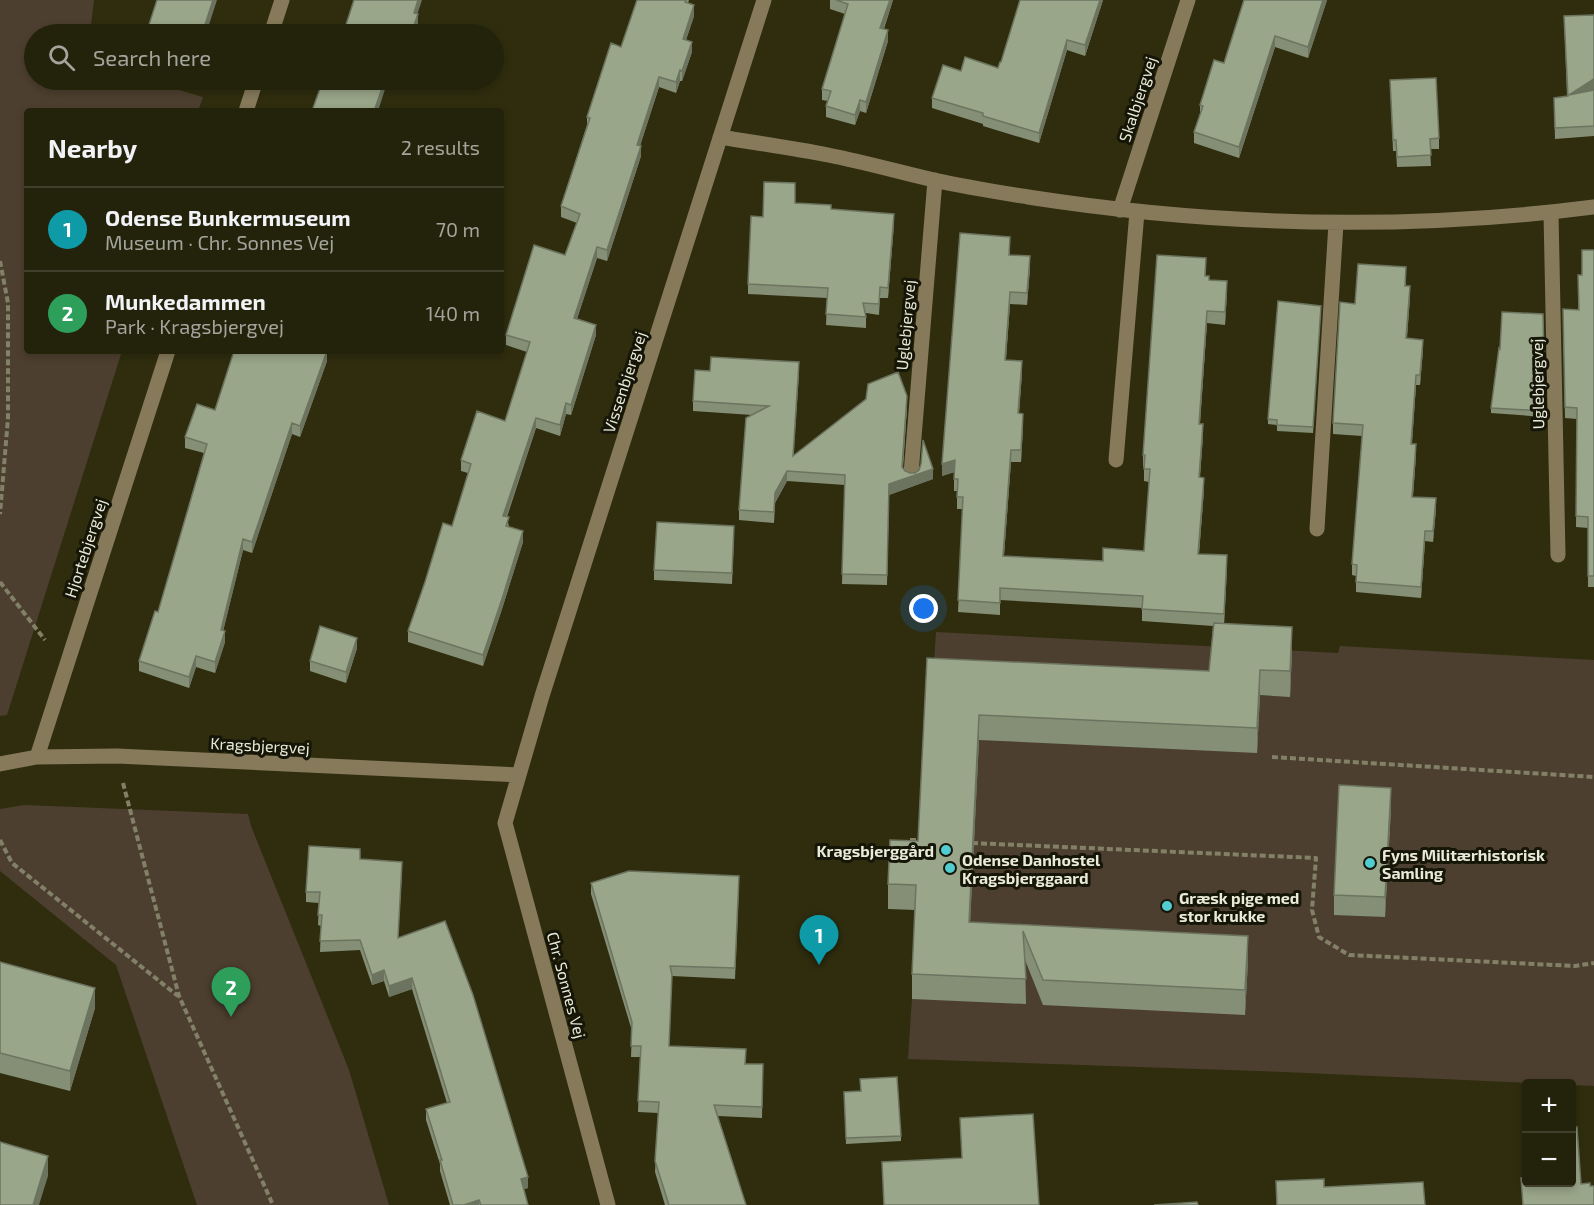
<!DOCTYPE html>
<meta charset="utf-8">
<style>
body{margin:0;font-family:"Exo 2",sans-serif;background:#2f2f18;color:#f1f3f6}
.controls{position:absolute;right:18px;bottom:18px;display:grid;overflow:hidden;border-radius:6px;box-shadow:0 3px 9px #0003}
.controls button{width:54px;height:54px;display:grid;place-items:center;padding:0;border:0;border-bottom:2px solid #403f2b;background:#23220a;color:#f1f3f6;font:30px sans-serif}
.you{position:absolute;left:924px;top:609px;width:21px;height:21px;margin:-15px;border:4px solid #fff;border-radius:50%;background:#1a73e8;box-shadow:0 0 0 9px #1a73e833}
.badge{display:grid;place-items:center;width:39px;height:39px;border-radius:50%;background:#51ccd1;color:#fff;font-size:20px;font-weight:700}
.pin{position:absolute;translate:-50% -50px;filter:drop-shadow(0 2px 3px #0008)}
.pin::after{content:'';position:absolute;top:32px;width:21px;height:18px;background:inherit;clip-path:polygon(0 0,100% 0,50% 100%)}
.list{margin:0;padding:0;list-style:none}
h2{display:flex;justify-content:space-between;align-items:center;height:78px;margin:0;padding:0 24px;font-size:26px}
h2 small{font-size:20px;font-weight:400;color:#a3a49c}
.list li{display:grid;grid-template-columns:39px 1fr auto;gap:18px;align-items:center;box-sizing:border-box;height:84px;padding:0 24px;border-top:2px solid #403f2b}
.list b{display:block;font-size:22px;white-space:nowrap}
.list p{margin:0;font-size:20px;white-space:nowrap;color:#a3a49c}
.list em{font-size:20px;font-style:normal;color:#a3a49c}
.icon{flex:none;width:33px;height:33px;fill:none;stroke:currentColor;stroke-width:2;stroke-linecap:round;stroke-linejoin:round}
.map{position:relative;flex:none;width:1594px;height:1205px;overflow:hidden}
.search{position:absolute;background:#23220a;box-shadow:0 3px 9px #0003;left:24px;top:24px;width:480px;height:66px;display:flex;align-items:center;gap:15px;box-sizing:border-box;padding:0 21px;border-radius:33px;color:#a3a49c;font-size:22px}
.panel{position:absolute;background:#23220a;box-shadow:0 3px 9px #0003;left:24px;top:108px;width:480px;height:246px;border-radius:6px}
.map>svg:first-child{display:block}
.green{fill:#4d3f2f}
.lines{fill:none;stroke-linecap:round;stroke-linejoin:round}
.path{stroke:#828168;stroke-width:4;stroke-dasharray:6 3;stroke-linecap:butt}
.minor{stroke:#867a5b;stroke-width:15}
.wall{fill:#848f76}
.shaded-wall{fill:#6c7460}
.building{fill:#9aa689;stroke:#6c7460;stroke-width:1.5}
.poi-dot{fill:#51ccd1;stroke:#151508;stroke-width:2}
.labels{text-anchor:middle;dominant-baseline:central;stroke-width:6;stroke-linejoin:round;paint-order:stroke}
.street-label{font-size:16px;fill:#eaead8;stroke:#151508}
.poi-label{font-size:16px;font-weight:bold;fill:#eaead8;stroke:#151508;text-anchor:start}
</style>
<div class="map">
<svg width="1594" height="1205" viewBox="0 0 1594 1205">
<rect width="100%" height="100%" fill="#2f2d0e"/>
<path class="green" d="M0,0H94L90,34H34V80H145L203,97L198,111H27V351H122L7,715L0,716Z
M936,632L1338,653L1340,646L1594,660V1086L1572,1085V1084L1532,1083L1284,1072L908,1059Z
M24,805L248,814L251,826L349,1070L389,1205H197L116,965L0,871V809Z"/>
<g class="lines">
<path class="path" d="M0,261L8,303V418L0,514
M0,582L45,640
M1272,757L1594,777
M123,783L179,996L273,1205
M0,840L12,863L178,996
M910,840H922
M972,843L1316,858L1312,910L1319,937L1349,955L1575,966L1594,963"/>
<path class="minor" d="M271,34L282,0
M246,111L256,80
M720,137C756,143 793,148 828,155C864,162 899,172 934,180C965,187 997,192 1028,197C1215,226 1406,231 1594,207
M1120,210L1188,0
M1551,213L1558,555
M1116,460L1137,212
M911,474L935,180
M1317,529L1336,223
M37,757L168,351
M0,764L37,757L117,756L519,775
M608,1205L505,823L542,696L764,0"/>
</g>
<path class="wall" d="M637,0H689L688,3L694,16L686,40L692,52L682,81H680L676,93L659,87L640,146L641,156L607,261L597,258L577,319L596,335L571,415L566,414L560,436L536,428L507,517L509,527L523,542L502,609L483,666L408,642V631L452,526L468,473L461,471V460L505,421L527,352L506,345V335L565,255L577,223L561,217V206L587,125V117L621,47Z
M830,0H893L884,29L888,41L866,113L860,111L855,125L826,117V106L828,101L822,100V89L845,14L830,9Z
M1103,0L1085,56L1067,50L1039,143L983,126V124L932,108V98L961,71L998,68Z
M1327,0L1308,58L1275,47L1239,158L1194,143V132L1200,115V105L1224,63Z
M1564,16L1594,90V136L1555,139L1554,98L1567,96Z
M402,80H415L414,83Z
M1390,80L1439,138V149H1430L1431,166L1397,167L1396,151H1393Z
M795,203L831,209L894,224L888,298H880L879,315L866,313V328L826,325L827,298L748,294V284L763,217Z
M1010,249V255L1030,268L1027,305L1010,304L1006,360L1022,373L1019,414L1023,426L1021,462H1011L1004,556L1103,561L1144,551L1149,482L1144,481V467H1143V455L1205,276L1209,280L1227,293L1225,325L1207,323L1200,424L1203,436L1200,477L1204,490L1199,554L1227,567L1224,624L1292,652L1290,697L1260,695L1257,753L979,740L970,922L1248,961L1245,1015L1043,1005L1025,960L1026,1004L912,999V974L915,910L888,909V884L918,841L927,658L1209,671L1213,626L1142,621V608L1000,600V615L958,612L963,509H957V491H954V472L942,476Z
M1594,250V587H1588V528L1576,527L1577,419L1565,418L1563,309L1578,310L1582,275Z
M1406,278V286L1410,297L1407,338L1423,350L1420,385H1416L1412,444L1416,455L1413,497L1436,509L1433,542L1425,541L1421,598L1356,592V576L1352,575V564L1362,436L1333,434V423L1355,304Z
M1321,306L1313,433L1277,431V425L1268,424V419Z
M1543,314L1545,417L1491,413V408Z
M327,361L300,437L292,434L252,553L243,550L223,631L225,642L215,673L196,667L189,688L139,671V661L158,612L204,453L185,448V437L215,410Z
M710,371L799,373L793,455L907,407L903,468L905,471L910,473L933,479L889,495L887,585L842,584L845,485L787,481L775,503L774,523L739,520V510L752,415L693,411V401Z
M734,537L732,584L654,580V570Z
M357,648L346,683L310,671V661Z
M1391,808L1385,917L1334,915V895Z
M360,860L402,872L398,938L528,1188L523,1189L528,1205H450L440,1171V1164L426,1120V1109L447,1103L412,989L389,997L384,981L372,985L360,950L320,952L321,926L318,925L319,903L306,902V892Z
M591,883L739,887L735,979L672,976L669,1046L746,1064H763L762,1118L718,1116L746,1205H665L655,1172L658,1113L638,1112L640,1057H631L632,1031L591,894Z
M0,962L95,1008L70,1091L0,1073Z
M844,1092L901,1136V1141L846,1144Z"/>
<path class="shaded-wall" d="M213,0H217L206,34H202Z
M418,0H422L414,24V13Z
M890,0H893L880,39V28Z
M1100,0H1103L1085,56V45Z
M1323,0H1327L1308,58V47Z
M694,5V16L683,49V39Z
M418,14V25L414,34L412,31Z
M888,30V41L866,113V102Z
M1275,36V47L1239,158V147Z
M1067,40V50L1039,143V133Z
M692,42V52L682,81V71Z
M680,70V81L676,93V82Z
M659,77V87L637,155V145Z
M1594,79V90L1569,95Z
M385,80H388L378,111H374Z
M860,100V111L855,125V115Z
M641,146V156L607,261V250Z
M894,214V224L888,298V288Z
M597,247V258L574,328V318Z
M1030,256V268L1027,305V293Z
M1227,281V293L1225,325V312Z
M1410,286V297L1406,349V338Z
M1010,292V304L1005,372V360Z
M1207,311V323L1199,436V424Z
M596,325V335L571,415V405Z
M1423,340V350L1420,385V375Z
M327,351V361L300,437V426Z
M1022,361V373L1018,426V413Z
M799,362V373L793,466V456Z
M1416,375V385L1411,454V444Z
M907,396V407L902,478V467Z
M566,403V414L560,436V425Z
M1023,414V426L1021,462V450Z
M536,418V428L503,526V516Z
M292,423V434L252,553V542Z
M1203,424V436L1199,489V477Z
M1416,444V455L1412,507V497Z
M1011,450V462L1003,568V556Z
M955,460V472L942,476V464Z
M933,469V479L889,495L887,585L889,484Z
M787,471V481L775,503L774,523L775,493Z
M1204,478V490L1198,566V554Z
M1436,498V509L1433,542V531Z
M523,531V542L502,609L483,666V655Z
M1425,531V541L1421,598V587Z
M243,539V550L221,640V630Z
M1227,555V567L1224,626V614Z
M1292,627V652L1290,697V671Z
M225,631V642L215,673V662Z
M357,638V648L346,683V672Z
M196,656V667L189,688V677Z
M1260,670V695L1257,753V728Z
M979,715V740L969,948V922Z
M1391,788V808L1385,917V897Z
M1248,936V961L1245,1015V990Z
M384,970V981L372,985V975Z
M412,978V989L389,997V986Z
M95,988V1008L70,1091V1071Z
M48,1156V1176L39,1205H33Z
M528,1177V1188L521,1190V1179Z
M479,1200V1205H464Z"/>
<path class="building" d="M157,0H213L202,34H146Z
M354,0H418L414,13L418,14L412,31L421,34H343Z
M637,0H686L685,2L694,5L683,39L692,42L682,71L680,70L676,82L659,77L637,145L641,146L607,250L597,247L574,318L596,325L571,405L566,403L560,425L536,418L503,516L509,517L506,526L523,531L502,599L483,655L408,631L425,582L443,523L452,526L471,464L461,460L477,411L505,421L530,342L506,335L534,245L565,255L580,214L561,206L590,118L587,117L611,43L621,47Z
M836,0H890L880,28L888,30L866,102L860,100L855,115L826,106L831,91L822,89L848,4Z
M1020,0H1100L1085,45L1067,40L1039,133L983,116V113L932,98L943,65L961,71L965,57L998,68L1000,62H1001Z
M1244,0H1323L1308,47L1275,36L1239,147L1194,132L1203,106L1200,105L1214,60L1224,63Z
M1594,15V79L1569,95L1594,90V126L1555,128L1554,98L1568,96L1564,16Z
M1436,78L1439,138L1430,139L1431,155L1397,157L1396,140H1393L1390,80Z
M323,80H385L374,111H312Z
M764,182L795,183V203L831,205V209L894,214L888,288L880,287L879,304L863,303L866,317L826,314L828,288L748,284L751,216L763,217Z
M960,233L1010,237L1009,255L1030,256L1027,293L1010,292L1005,360L1022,361L1018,413L1023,414L1021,450H1011L1003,556L1103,561V548L1144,551L1150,469H1144L1145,455H1143L1157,255L1206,258L1205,276H1209V280L1227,281L1225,312L1207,311L1199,424H1203L1199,477L1204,478L1198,554L1227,555L1224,614L1142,609L1143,596L1000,588V603L958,600L963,497H957L958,479H954L955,460L942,464Z
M1582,250H1594V576H1588V517L1576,516L1577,408L1565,407L1563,309L1579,310L1578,275H1582Z
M1358,264L1406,267L1405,286H1410L1406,338L1423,340L1420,375H1416L1411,444H1416L1412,497L1436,498L1433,531H1425L1421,587L1356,582L1357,565L1352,564L1363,425L1333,423L1340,302L1355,304Z
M1278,301L1321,306L1313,427L1277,425V420L1268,419Z
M1502,312L1543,314L1545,411L1491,408L1499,348L1500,349Z
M234,351H327L300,426L292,423L252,542L243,539L221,630L225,631L215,662L196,656L189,677L139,661L155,611L158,612L207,444L185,437L197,404L215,410Z
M711,357L799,362L793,456L866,399L868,384L898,372L907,396L902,467L905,471L910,473H915L919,470L921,464L923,440L933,469L889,484L887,575L842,574L845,475L787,471L775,493L774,512L739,510L746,418L769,406L693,401L695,370L710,371Z
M657,522L734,526L732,573L654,570Z
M1214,623L1292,627L1290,671L1260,670L1257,728L979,715L969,922L1248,936L1245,990L1043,980L1023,931L1026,979L912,974L916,885L888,884L890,840L918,841L927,658L1209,671Z
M320,626L357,638L346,672L310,661Z
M1339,785L1391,788L1385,897L1334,895Z
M309,846L360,849V859L402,862L398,938L445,921L473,995L528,1177L521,1179L528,1205H481L479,1200L464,1205H453L440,1160H442L426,1109L450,1102L412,978L389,986L384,970L372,975L360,940L320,941L322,915H318L320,892H306Z
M629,871L739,876L735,968L670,966L672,975L669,1046L746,1049L745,1064H763L762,1107L714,1105L746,1205H669L655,1161L659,1102L638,1101L641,1046H631L632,1022L591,883Z
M0,962L95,988L70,1071L0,1053Z
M897,1077L901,1136L846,1138L844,1092L861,1091L860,1079Z
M1033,1114L1039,1205H884L882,1162L962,1158L960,1118Z
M1577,1127L1581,1184L1590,1183V1186H1594V1205H1523L1521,1178H1527V1182H1572V1128Z
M0,1142L48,1156L33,1205H0Z
M1324,1179V1187L1423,1182L1425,1205H1277L1276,1181Z
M1197,1202L1198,1205H1154Z"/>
<g class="poi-dot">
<circle cx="946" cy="850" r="6"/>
<circle cx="1370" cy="863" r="6"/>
<circle cx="950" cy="868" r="6"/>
<circle cx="1167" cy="906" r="6"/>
</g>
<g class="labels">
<g class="street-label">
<text transform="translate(1137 99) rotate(-72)">Skalbjergvej</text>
<text transform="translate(905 325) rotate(-85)">Uglebjergvej</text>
<text transform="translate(624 382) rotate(-72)">Vissenbjergvej</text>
<text transform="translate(1537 384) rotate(-91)">Uglebjergvej</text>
<text transform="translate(85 548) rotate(-72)">Hjortebjergvej</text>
<text transform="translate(260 745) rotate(3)">Kragsbjergvej</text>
<text transform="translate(567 985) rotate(75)">Chr. Sonnes Vej</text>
</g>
<g class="poi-label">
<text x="934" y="850" text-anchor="end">Kragsbjerggård</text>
<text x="1382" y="854">Fyns Militærhistorisk<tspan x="1382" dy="18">Samling</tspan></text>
<text x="962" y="859">Odense Danhostel<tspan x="962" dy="18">Kragsbjerggaard</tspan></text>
<text x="1179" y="897">Græsk pige med<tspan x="1179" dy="18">stor krukke</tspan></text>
</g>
</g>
</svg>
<div class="controls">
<button>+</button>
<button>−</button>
</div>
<div class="you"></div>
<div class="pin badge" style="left:819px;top:965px;background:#0f9aa8">1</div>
<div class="pin badge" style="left:231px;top:1017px;background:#2e9e5b">2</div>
<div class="search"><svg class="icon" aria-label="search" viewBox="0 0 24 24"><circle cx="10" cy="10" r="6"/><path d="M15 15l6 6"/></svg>Search here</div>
<section class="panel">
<h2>Nearby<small>2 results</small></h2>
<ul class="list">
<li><span class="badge" style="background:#0f9aa8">1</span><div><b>Odense Bunkermuseum</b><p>Museum · Chr. Sonnes Vej</p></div><em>70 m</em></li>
<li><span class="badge" style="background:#2e9e5b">2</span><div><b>Munkedammen</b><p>Park · Kragsbjergvej</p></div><em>140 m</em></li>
</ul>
</section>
</div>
